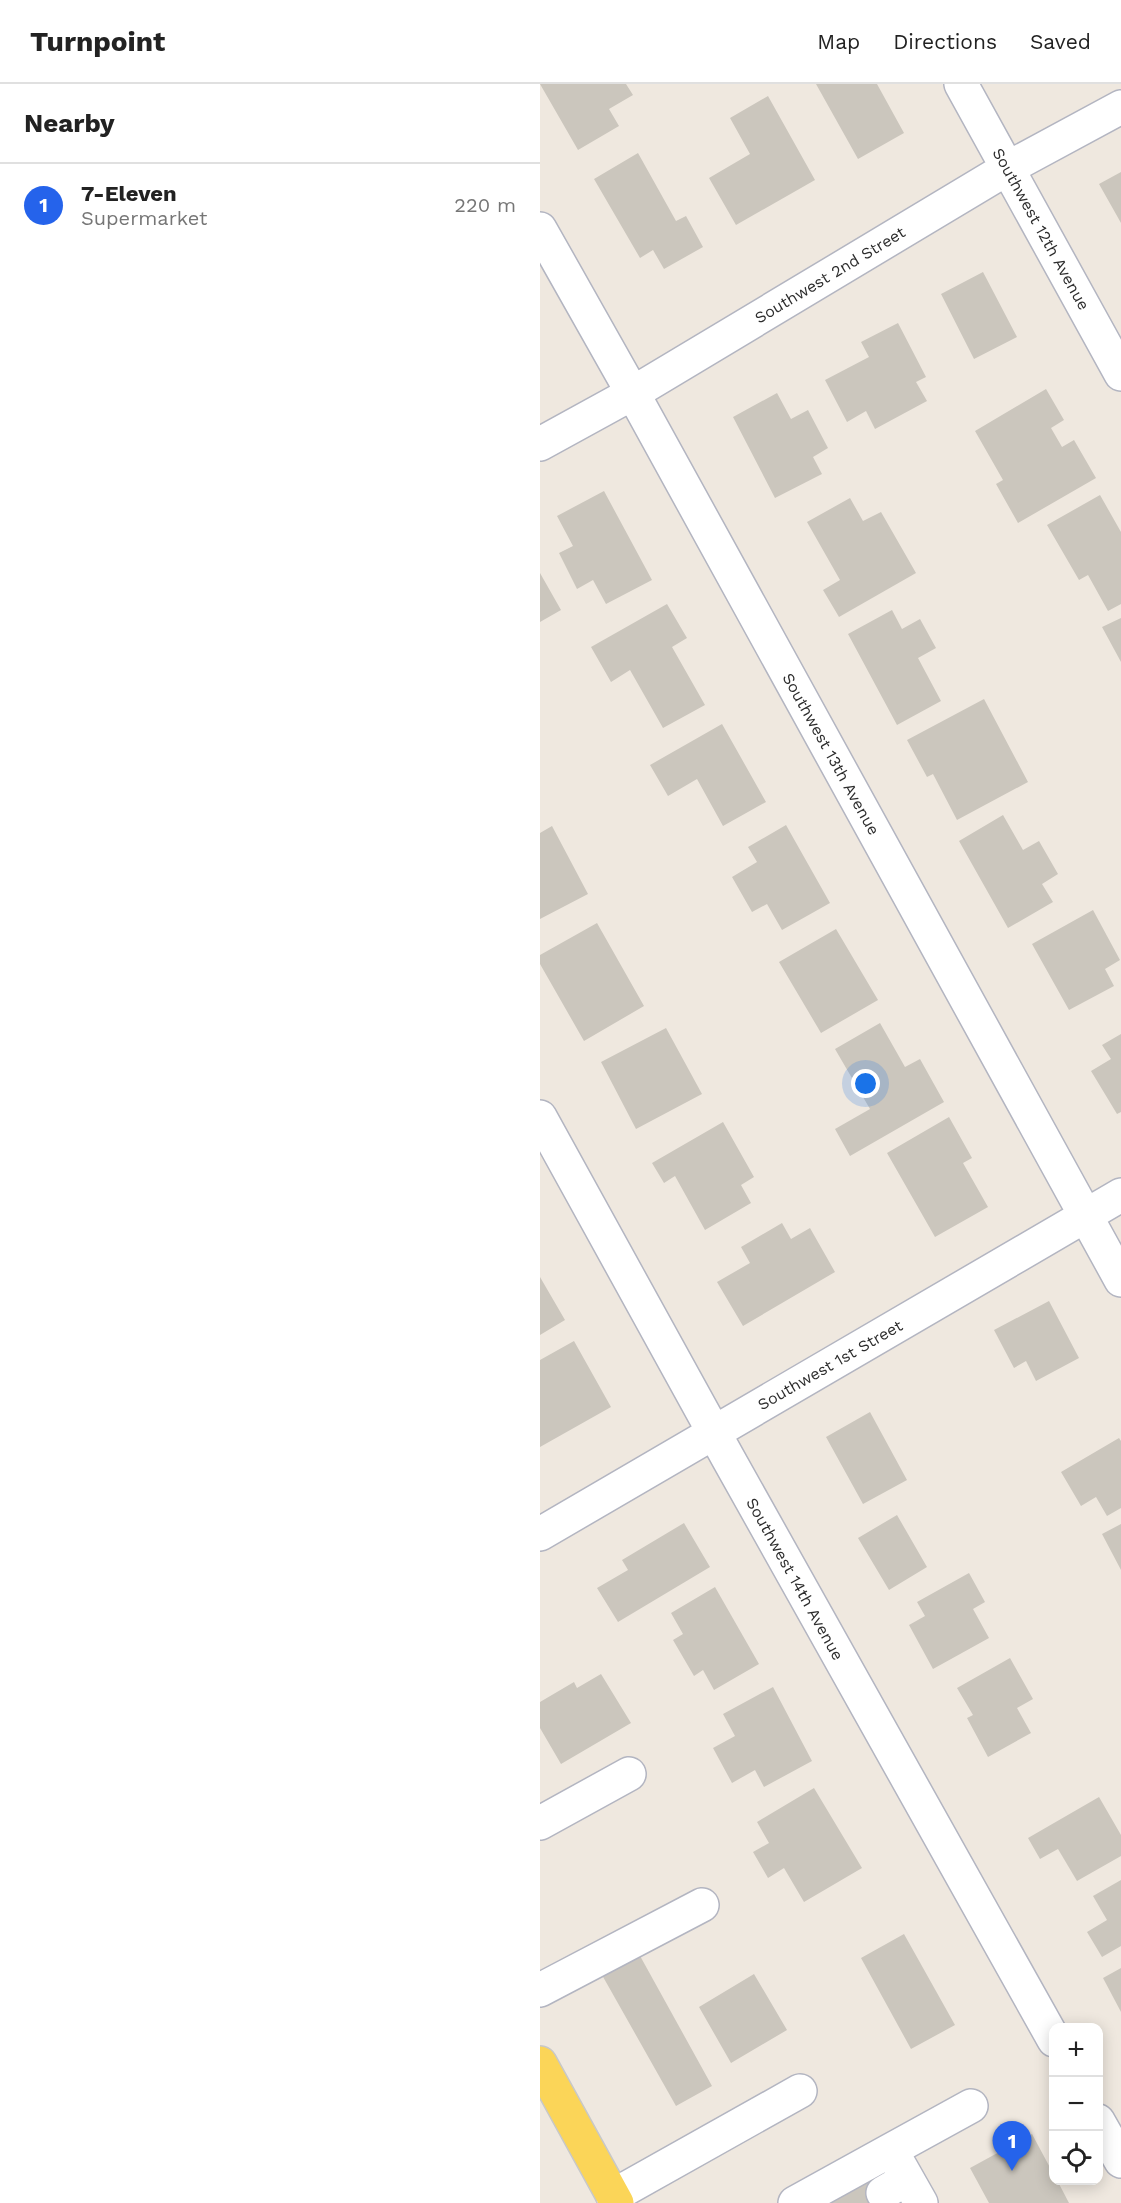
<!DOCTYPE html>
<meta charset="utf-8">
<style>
body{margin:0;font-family:"Work Sans",sans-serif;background:#f6f6f6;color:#222}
.controls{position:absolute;right:18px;bottom:18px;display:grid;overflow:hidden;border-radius:12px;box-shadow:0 3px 15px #0003}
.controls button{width:54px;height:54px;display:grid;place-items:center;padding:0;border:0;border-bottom:2px solid #e0e0e0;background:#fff;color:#222;font:30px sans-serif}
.you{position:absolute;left:326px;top:1000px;width:21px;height:21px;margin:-15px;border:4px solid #fff;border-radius:50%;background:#1a73e8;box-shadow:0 0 0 9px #1a73e833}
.badge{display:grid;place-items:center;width:39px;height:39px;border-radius:50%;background:#2563eb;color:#fff;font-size:20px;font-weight:700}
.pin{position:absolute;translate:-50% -50px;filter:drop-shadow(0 2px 3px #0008)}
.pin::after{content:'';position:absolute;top:32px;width:21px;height:18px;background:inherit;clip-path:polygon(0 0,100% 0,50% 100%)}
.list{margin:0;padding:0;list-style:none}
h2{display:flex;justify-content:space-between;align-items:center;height:78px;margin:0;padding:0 24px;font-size:26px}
h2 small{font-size:20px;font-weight:400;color:#767676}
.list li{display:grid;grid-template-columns:39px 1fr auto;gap:18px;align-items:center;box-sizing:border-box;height:84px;padding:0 24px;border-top:2px solid #e0e0e0}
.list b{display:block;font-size:22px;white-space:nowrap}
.list p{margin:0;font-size:20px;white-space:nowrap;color:#767676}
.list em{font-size:20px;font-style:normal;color:#767676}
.icon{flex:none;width:33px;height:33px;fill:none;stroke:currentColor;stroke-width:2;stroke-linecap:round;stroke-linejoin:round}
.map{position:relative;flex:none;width:581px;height:2119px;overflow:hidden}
header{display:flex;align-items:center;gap:36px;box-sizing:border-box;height:84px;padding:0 30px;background:#fff;border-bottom:2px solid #e0e0e0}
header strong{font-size:28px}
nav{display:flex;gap:33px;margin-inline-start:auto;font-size:21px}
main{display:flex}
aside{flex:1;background:#fff}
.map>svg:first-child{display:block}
.building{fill:#cbc6bd}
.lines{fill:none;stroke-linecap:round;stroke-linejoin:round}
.minor-casing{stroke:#b3b5c1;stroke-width:36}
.major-casing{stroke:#c8c8c8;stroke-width:36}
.minor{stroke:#fff;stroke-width:33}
.major{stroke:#fbd558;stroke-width:33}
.labels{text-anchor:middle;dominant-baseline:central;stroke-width:5;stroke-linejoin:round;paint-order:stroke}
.street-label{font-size:16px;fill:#2d2d2d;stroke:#fff}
</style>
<header>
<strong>Turnpoint</strong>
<nav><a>Map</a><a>Directions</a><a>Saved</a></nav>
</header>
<main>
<aside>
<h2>Nearby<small></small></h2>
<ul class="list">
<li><span class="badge">1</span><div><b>7-Eleven</b><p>Supermarket</p></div><em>220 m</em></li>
</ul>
</aside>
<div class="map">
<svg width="581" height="2119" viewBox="0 0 581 2119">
<rect width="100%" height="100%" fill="#efe8df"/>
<path class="building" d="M0,0H86L93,11L69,25L79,42L38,66Z
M276,0H337L364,49L318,75Z
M228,12L275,96L196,141L169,94L210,70L190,34Z
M98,69L136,137L146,132L163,163L124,185L113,166L100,174L54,95Z
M581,88V139L559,100Z
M443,188L477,253L434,275L401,210Z
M358,239L386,293L376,298L387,317L335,345L326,327L307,338L285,296L329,273L321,258Z
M506,305L524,336L511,344L522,363L534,356L556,394L478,439L456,400L463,396L435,347Z
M237,309L251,335L268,326L288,364L273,373L282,390L235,414L193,333Z
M64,407L112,496L66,520L53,496L37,505L19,469L33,462L17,432Z
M560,411L581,448V520L568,527L548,491L539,496L507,441Z
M310,414L323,437L341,428L376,489L299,533L283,506L300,496L267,438Z
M0,489L21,526L0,538Z
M127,520L147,554L132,563L165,621L123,644L90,586L71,598L51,563Z
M352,526L362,545L380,535L396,564L378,574L401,617L357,641L308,550Z
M581,534V578L562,543Z
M444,615L488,698L417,736L393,690L387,693L367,656Z
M182,640L226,718L183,742L157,695L128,712L110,681Z
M463,731L483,766L499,757L518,790L502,800L513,818L468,844L419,757Z
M246,741L290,819L242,846L227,820L212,828L192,793L217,778L208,763Z
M12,742L48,810L0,835V749Z
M553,826L580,876L565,885L574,902L529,926L492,860Z
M57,839L104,922L44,957L0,880V871Z
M296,845L338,916L281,949L239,878Z
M340,939L365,983L380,975L404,1018L310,1072L295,1045L330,1025L295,965Z
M126,944L162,1010L96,1045L61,978Z
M581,950V1028L577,1030L551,987L571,975L562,961Z
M409,1033L432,1074L423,1079L448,1123L395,1153L347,1069Z
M183,1038L214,1093L201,1101L211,1119L165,1146L135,1092L124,1099L112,1079Z
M242,1139L251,1155L270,1144L295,1188L203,1242L177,1198L210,1179L201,1163Z
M0,1193L25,1236L0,1251Z
M509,1217L539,1274L496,1297L486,1277L474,1284L454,1246Z
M34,1257L71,1323L0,1363V1276Z
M330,1328L367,1396L323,1420L286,1353Z
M579,1354L581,1357V1424L567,1432L556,1413L541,1422L521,1388Z
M357,1431L387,1483L349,1506L318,1454Z
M144,1439L170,1483L78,1538L57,1504L88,1486L82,1476Z
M581,1440V1486L562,1450Z
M429,1489L445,1518L433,1525L449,1554L393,1585L369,1541L385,1532L377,1518Z
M175,1503L219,1580L174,1606L163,1586L154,1592L133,1556L143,1550L131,1529Z
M470,1574L493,1615L477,1624L491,1649L448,1673L427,1634L433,1631L417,1604Z
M61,1590L91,1639L21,1680L0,1644V1618L34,1598L37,1604Z
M233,1603L272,1677L224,1703L215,1686L192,1699L173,1664L195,1652L183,1630Z
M274,1704L322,1784L264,1818L244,1784L228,1794L213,1768L229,1759L217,1738Z
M559,1713L581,1751V1772L537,1797L518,1765L500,1775L488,1754Z
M581,1796V1862L562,1873L547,1848L567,1836L553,1812Z
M364,1850L415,1941L371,1965L321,1874Z
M99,1870L172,2002L136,2022L62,1891Z
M581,1884V1928L563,1894Z
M214,1890L247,1946L191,1979L159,1923Z
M492,2050L514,2091V2096H517L529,2119H449L430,2084Z
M330,2087L348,2119H287Z"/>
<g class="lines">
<g class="minor-casing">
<path id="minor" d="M421,0L581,290
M0,145L101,324L581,1196
M0,360L93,309L468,84L581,23
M0,1033L188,1374L514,1956
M0,1450L581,1111
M0,1739L89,1690
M0,1906L162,1821
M558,2037L581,2077
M351,2066L431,2022
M343,2109L367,2095
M73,2112L260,2007
M255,2119L351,2066L381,2119"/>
</g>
<g class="major-casing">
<path id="major" d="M0,1979L77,2119"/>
</g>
<use href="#minor" class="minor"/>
<use href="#major" class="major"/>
</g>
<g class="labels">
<g class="street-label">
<text transform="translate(501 145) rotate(61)">Southwest 12th Avenue</text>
<text transform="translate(290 191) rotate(-31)">Southwest 2nd Street</text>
<text transform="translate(291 670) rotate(61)">Southwest 13th Avenue</text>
<text transform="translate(290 1281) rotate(-30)">Southwest 1st Street</text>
<text transform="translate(255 1495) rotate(61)">Southwest 14th Avenue</text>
</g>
</g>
</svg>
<div class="controls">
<button>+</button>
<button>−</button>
<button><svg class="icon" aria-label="locate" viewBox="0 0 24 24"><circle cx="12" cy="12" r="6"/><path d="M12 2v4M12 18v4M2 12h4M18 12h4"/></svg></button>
</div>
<div class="you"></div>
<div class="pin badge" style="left:472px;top:2087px">1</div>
</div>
</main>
